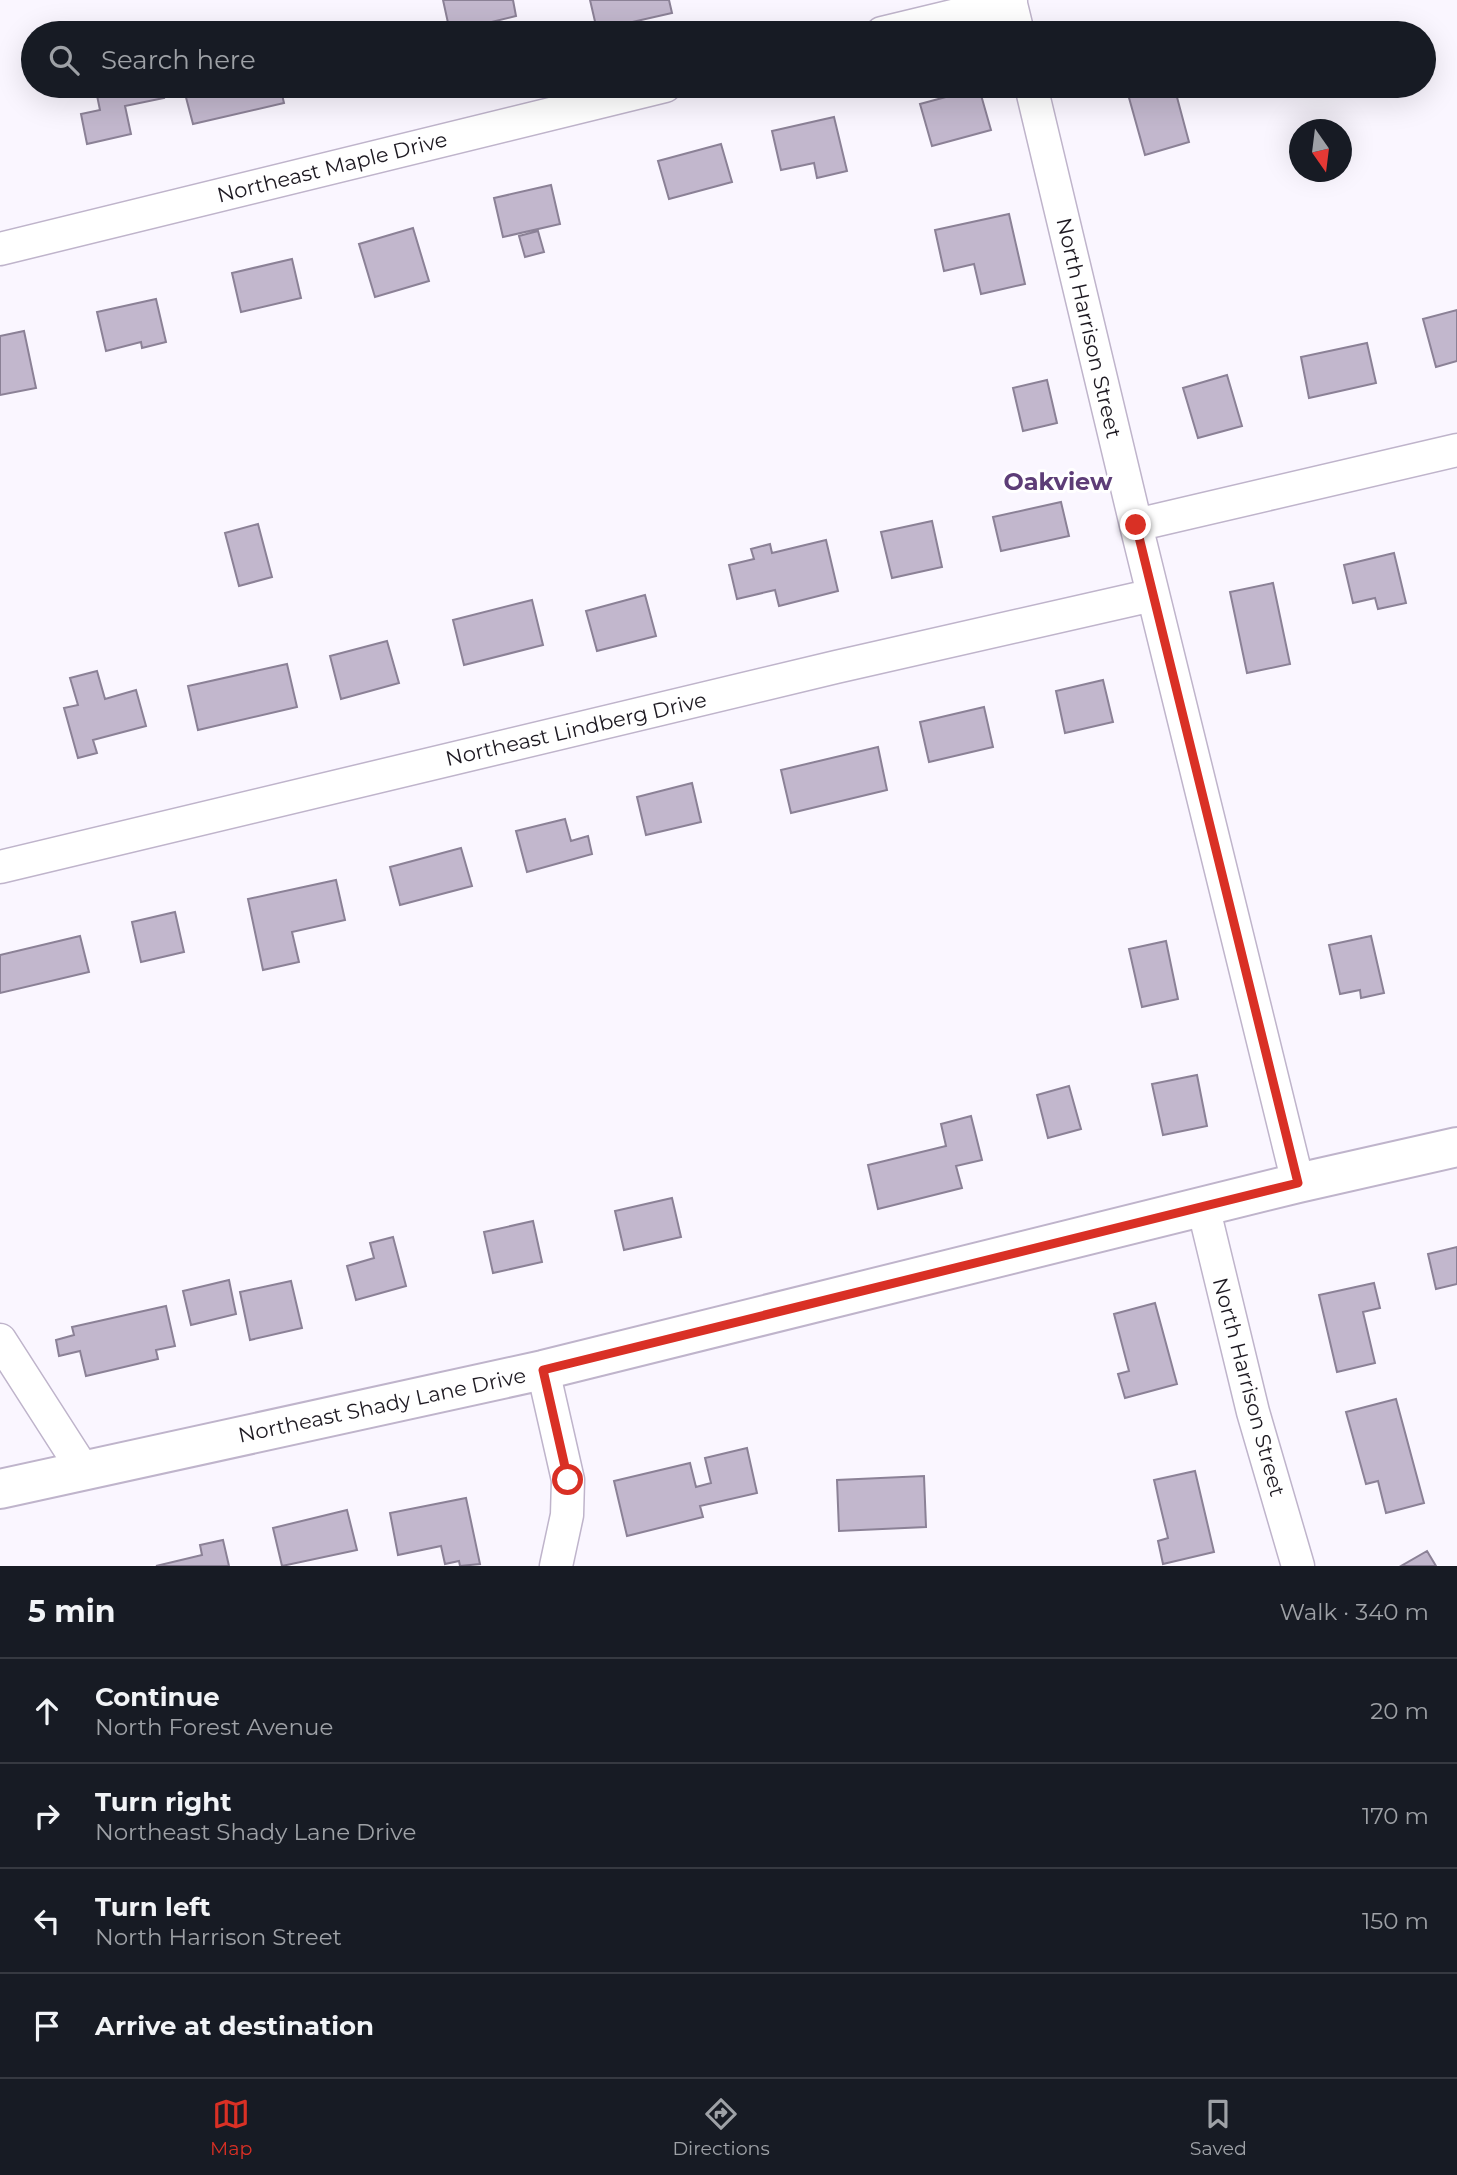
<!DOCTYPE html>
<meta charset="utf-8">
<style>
body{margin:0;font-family:Montserrat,sans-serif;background:#242831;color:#f1f3f6}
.compass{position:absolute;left:1289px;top:119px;width:63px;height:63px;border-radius:50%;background:#171b24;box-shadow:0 7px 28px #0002;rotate:166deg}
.stop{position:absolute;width:21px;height:21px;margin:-16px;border:5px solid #d93025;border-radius:50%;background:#fff}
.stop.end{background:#d93025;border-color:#fff;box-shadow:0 2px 7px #0008}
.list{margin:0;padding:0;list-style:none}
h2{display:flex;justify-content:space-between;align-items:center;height:91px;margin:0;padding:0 28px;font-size:30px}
h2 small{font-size:23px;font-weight:400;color:#9ea1a6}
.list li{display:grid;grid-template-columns:46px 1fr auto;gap:21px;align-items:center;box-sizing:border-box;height:105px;padding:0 28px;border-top:2px solid #363941}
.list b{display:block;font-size:26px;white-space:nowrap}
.list p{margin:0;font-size:23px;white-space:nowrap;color:#9ea1a6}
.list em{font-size:23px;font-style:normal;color:#9ea1a6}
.icon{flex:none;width:38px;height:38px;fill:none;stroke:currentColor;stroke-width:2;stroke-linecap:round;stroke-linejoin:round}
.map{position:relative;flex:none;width:1457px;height:1566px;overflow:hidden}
.search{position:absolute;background:#171b24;box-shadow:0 7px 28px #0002;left:21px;right:21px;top:21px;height:77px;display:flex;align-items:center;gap:18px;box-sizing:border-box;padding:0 24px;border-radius:38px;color:#9ea1a6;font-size:26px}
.sheet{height:511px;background:#171b24}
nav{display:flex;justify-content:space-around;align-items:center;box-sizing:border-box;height:98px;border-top:2px solid #363941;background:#171b24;font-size:19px;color:#9ea1a6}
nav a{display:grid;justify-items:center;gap:4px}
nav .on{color:#d93025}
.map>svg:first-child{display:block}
.building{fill:#c2b7cd;stroke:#8b8196;stroke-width:2}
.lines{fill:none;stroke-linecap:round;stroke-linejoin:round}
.street-casing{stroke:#bfb4cb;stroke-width:35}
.secondary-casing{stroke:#bfb4cb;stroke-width:42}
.street{stroke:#fff;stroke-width:32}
.secondary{stroke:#fff;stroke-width:38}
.route{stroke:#d93025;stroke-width:9}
.labels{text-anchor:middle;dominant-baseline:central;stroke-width:6;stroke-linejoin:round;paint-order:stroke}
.street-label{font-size:21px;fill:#1e1a22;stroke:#fff}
.quarter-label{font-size:24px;font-weight:bold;fill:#5d3d77;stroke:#fff}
</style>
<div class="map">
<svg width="1457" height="1566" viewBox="0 0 1457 1566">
<rect width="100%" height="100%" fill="#faf6ff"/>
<path class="building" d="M443,0H513L516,16L450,32Z
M590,0H669L672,13L597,30Z
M95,86H161L164,98L125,106L131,134L87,144L81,114L100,110Z
M183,86H280L284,103L193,124Z
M1131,86H1174L1189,142L1145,155L1126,87Z
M979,88L991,130L932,146L920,104Z
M834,117L847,171L817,178L814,163L781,170L772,131Z
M721,144L732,182L669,199L658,161Z
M551,185L560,224L503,237L494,198Z
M1009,214L1025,284L981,294L974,264L944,271L935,230Z
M413,228L429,281L375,297L359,244Z
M538,231L544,252L525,257L519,236Z
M292,259L301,298L241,312L232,273Z
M156,299L166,342L142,348L141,342L106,351L97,312Z
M1457,310V361L1436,367L1423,319Z
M24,331L36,388L0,395V336Z
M1367,343L1376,383L1309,398L1301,357Z
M1227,375L1242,426L1198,438L1183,388Z
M1047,380L1057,423L1023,431L1013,388Z
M1061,502L1069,536L1001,551L993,517Z
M932,521L942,567L892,578L881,532Z
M258,524L272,577L239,586L225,533Z
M826,540L838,591L779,606L775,590L737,599L729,565L754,559L751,549L770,544L772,553Z
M1394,553L1406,603L1378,609L1375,598L1353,603L1344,565Z
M1273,583L1290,664L1247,673L1230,592Z
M645,595L656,636L597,651L586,611Z
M532,600L543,645L464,665L453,620Z
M387,641L399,683L341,699L330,656Z
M287,664L297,707L198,730L188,686Z
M97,671L105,699L136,690L146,726L93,740L97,753L78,758L64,708L78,705L70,678Z
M1103,680L1113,722L1065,733L1056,691Z
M984,707L993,747L929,762L920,722Z
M878,747L887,790L791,813L781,770Z
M692,783L701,822L646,835L637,797Z
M565,819L571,841L588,836L592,854L527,872L516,831Z
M461,848L472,886L400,905L390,867Z
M336,880L345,920L292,932L299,962L263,970L248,899Z
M175,912L184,952L141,962L132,922Z
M80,936L89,972L0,993V955Z
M1371,936L1384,993L1361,998L1360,990L1340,994L1329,945Z
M1166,941L1178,999L1142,1007L1129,949Z
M1197,1075L1207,1126L1163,1135L1152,1084Z
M1069,1086L1081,1129L1048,1138L1037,1095Z
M971,1116L982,1160L956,1166L962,1188L878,1209L868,1165L946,1146L941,1124Z
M672,1198L681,1237L624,1250L615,1211Z
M533,1221L542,1262L493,1273L484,1232Z
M393,1237L406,1286L356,1300L347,1266L374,1258L370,1243Z
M1457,1247V1284L1436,1289L1428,1254Z
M229,1280L236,1314L191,1325L183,1291Z
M291,1281L302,1328L250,1340L240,1292Z
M1374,1283L1380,1308L1363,1312L1375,1363L1337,1372L1319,1295Z
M1155,1303L1177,1384L1125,1398L1118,1374L1129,1371L1114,1314Z
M166,1306L175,1346L156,1350L158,1359L86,1376L80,1351L59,1356L56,1340L74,1335L72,1327Z
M1396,1399L1424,1503L1386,1513L1378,1481L1366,1484L1346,1412Z
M747,1448L757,1493L700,1506L703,1517L627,1536L614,1481L690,1463L696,1487L711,1483L705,1458Z
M1195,1471L1214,1552L1163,1564L1158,1541L1168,1538L1154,1480Z
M924,1476L926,1527L839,1531L837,1480Z
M466,1498L480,1564L460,1566L459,1561L445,1564L441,1546L398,1555L390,1513Z
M347,1510L357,1550L282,1566L273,1528Z
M223,1540L229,1566H156L202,1555L200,1545Z
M1427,1551L1436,1566H1401Z"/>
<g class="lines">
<g class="street-casing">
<path id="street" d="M1010,0L1018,33
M882,33L1011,2
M1031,86L1136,525L1298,1183
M0,249L665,86
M1136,525L1457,450
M0,867L836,667L1153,595
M1203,1206L1253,1412L1298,1566
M0,1340L84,1471
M543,1370L568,1480L567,1515L556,1566"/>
</g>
<g class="secondary-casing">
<path id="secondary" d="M0,1489L543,1370L1298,1183L1457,1147"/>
</g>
<use href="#street" class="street"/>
<use href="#secondary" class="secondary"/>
</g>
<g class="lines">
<path class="route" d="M568,1480L543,1370L1298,1183L1136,525"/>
</g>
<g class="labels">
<g class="street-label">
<text transform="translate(332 167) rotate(-14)">Northeast Maple Drive</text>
<text transform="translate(1089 328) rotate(77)">North Harrison Street</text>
<text transform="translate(576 729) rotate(-13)">Northeast Lindberg Drive</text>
<text transform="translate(1249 1387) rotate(75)">North Harrison Street</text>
<text transform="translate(382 1405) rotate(-12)">Northeast Shady Lane Drive</text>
</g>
<g class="quarter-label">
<text x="1058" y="481">Oakview</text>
</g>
</g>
</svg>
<svg class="compass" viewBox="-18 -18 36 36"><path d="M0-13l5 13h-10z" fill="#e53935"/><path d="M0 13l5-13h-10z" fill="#9ea1a6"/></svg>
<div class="stop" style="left:568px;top:1480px"></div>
<div class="stop end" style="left:1136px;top:525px"></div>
<div class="search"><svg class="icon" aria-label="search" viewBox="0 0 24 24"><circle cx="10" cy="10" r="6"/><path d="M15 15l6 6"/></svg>Search here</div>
</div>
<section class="sheet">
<h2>5 min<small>Walk · 340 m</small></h2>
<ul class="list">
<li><svg class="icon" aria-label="ahead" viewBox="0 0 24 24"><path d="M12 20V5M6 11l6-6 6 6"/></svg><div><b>Continue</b><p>North Forest Avenue</p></div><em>20 m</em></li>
<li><svg class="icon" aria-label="right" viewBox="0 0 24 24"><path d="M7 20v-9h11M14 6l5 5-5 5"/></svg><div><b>Turn right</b><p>Northeast Shady Lane Drive</p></div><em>170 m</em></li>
<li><svg class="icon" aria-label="left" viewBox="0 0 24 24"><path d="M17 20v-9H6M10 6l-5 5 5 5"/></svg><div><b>Turn left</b><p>North Harrison Street</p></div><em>150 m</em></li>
<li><svg class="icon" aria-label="arrive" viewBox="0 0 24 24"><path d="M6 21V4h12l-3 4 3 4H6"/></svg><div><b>Arrive at destination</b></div></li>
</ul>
</section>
<nav>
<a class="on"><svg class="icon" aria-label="map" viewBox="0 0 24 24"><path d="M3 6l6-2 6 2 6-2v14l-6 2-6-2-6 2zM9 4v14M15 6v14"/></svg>Map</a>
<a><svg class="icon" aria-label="directions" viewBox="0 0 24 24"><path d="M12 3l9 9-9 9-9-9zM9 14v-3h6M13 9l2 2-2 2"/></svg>Directions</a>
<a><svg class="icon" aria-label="saved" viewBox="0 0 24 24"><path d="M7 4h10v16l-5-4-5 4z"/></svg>Saved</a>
</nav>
